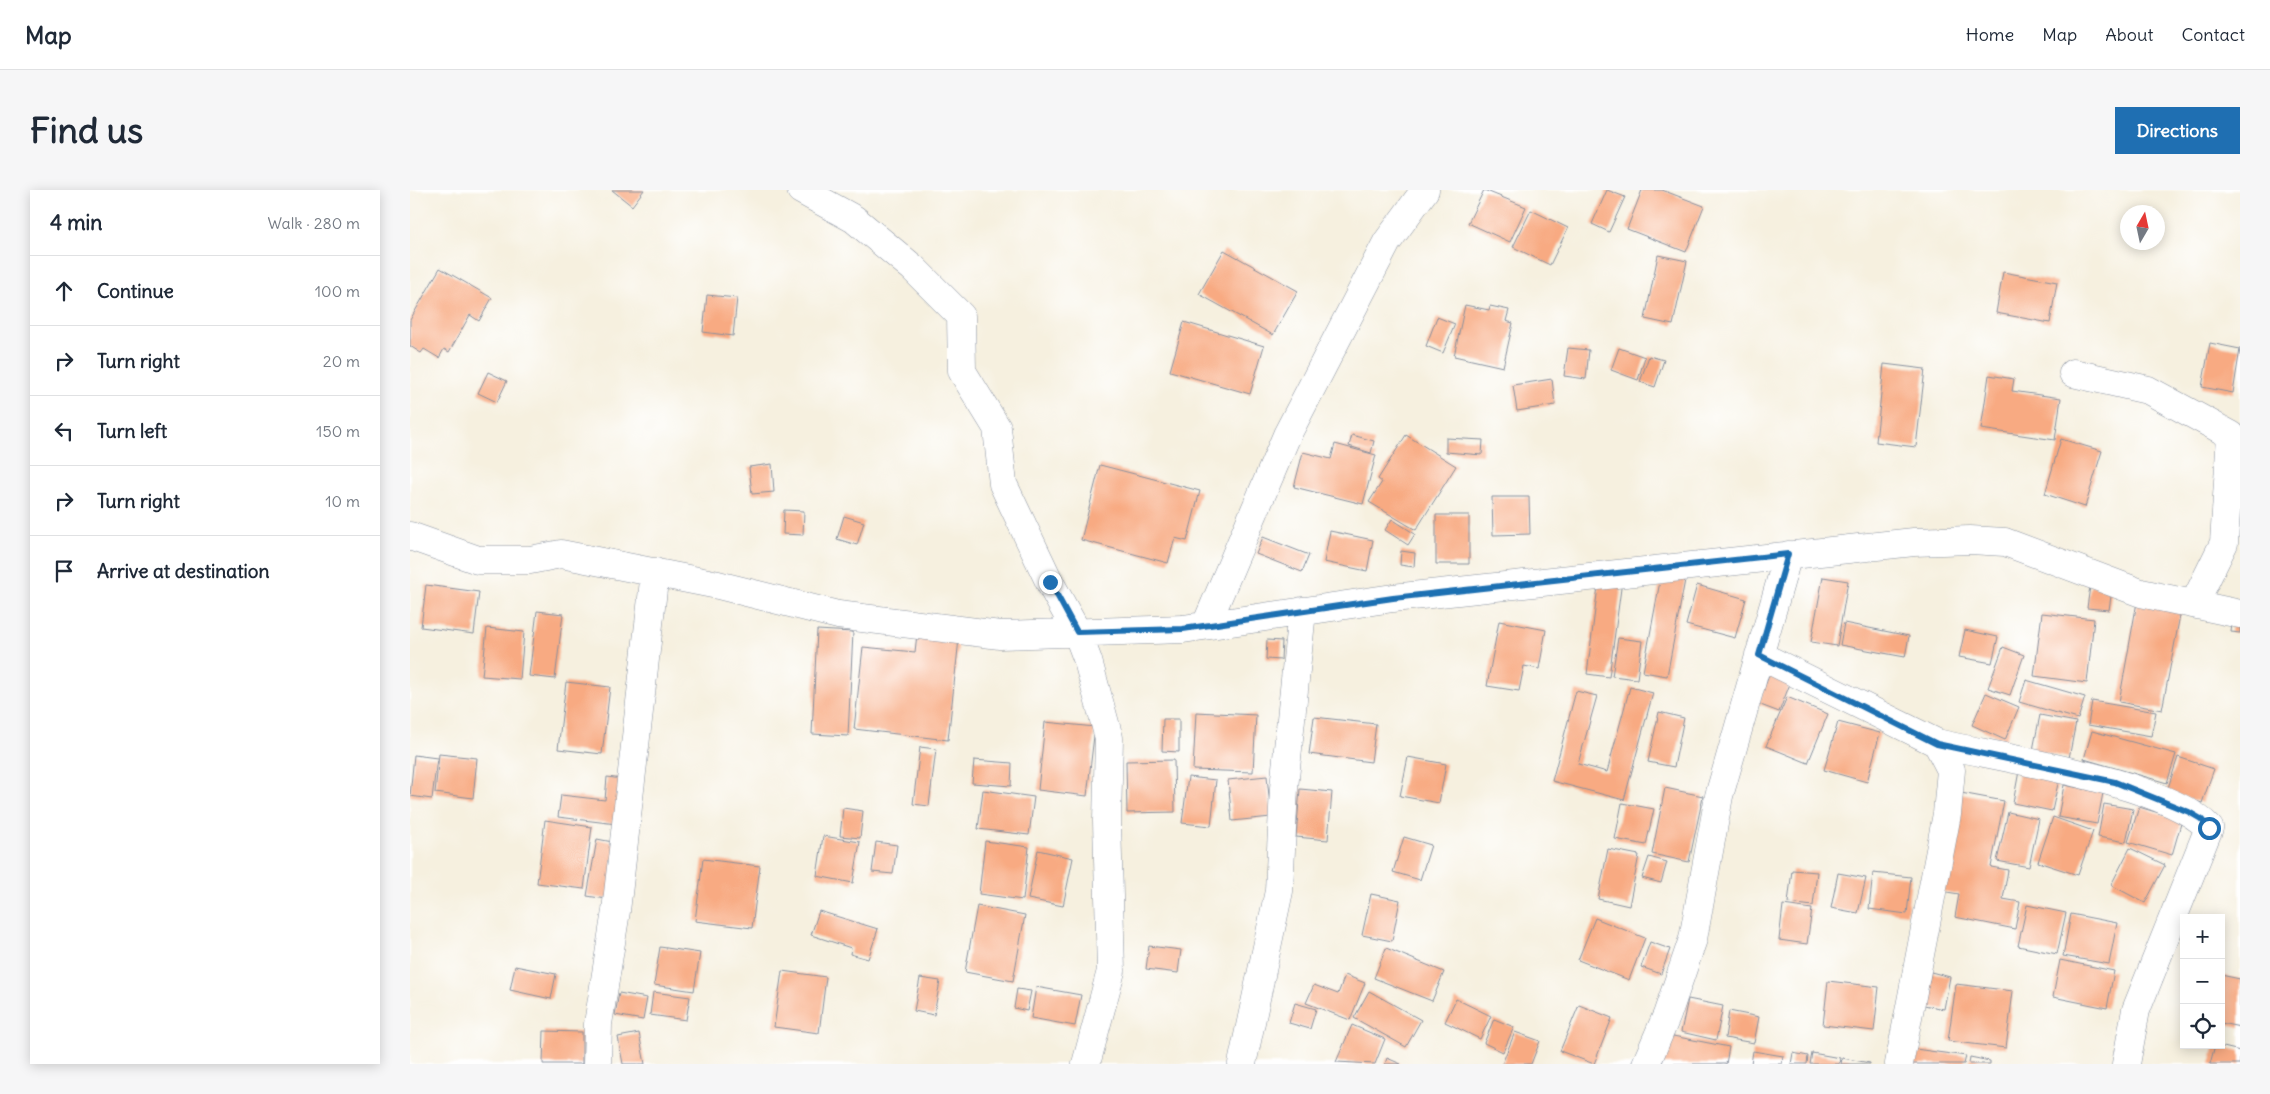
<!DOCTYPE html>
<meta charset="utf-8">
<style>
body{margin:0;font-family:Delius,sans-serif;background:#f6f6f7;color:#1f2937}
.controls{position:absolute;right:15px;bottom:15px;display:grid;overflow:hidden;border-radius:0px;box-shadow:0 2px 12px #0003}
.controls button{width:45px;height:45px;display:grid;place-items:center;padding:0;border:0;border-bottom:1px solid #e0e1e3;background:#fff;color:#1f2937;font:25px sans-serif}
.compass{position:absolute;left:1710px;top:15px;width:45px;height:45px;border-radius:50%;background:#fff;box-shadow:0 2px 12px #0003;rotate:9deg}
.stop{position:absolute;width:15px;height:15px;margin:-11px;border:4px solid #1f6fb2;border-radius:50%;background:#fff}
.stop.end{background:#1f6fb2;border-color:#fff;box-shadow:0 1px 5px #0008}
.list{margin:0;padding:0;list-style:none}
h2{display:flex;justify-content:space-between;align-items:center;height:65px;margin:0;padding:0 20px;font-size:21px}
h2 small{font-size:16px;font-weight:400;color:#747a83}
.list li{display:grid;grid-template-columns:32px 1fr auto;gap:15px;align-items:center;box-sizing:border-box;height:70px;padding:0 20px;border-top:1px solid #e0e1e3}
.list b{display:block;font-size:19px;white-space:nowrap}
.list em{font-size:16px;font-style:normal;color:#747a83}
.icon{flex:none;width:28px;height:28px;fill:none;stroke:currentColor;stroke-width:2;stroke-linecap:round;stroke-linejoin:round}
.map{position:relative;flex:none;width:1830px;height:874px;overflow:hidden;border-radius:0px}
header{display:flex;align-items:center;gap:30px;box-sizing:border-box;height:70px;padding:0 25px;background:#fff;border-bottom:1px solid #e0e1e3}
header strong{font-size:24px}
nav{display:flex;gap:28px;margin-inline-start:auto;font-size:18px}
.intro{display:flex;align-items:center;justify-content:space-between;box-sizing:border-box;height:120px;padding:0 30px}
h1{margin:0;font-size:35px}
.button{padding:12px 22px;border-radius:0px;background:#1f6fb2;color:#fff;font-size:18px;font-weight:700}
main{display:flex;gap:30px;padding:0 30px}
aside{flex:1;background:#fff;border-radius:0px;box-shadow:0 2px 12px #0003}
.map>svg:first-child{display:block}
.building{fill:#f8aa82}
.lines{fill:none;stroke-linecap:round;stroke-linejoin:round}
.minor-casing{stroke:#88909e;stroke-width:29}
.minor{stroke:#fff;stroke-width:28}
.route{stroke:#1f6fb2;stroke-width:6}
</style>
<header>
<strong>Map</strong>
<nav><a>Home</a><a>Map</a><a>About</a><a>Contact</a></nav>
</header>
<div class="intro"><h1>Find us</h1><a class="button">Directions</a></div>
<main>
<aside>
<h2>4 min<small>Walk · 280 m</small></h2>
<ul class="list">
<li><svg class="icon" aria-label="ahead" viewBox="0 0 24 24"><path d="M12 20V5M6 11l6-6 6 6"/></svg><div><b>Continue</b></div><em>100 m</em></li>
<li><svg class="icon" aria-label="right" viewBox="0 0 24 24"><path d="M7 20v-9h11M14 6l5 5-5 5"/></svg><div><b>Turn right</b></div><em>20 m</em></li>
<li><svg class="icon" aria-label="left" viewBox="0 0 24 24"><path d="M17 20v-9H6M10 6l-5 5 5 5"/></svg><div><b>Turn left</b></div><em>150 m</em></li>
<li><svg class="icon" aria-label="right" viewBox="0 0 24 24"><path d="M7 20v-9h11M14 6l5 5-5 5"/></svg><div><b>Turn right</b></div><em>10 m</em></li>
<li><svg class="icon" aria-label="arrive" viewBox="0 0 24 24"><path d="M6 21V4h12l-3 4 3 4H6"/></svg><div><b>Arrive at destination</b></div></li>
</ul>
</aside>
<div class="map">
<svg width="1830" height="874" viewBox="0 0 1830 874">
<rect width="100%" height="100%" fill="#fff"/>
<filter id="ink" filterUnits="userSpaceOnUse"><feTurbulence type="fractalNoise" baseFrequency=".02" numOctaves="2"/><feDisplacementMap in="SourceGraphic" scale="10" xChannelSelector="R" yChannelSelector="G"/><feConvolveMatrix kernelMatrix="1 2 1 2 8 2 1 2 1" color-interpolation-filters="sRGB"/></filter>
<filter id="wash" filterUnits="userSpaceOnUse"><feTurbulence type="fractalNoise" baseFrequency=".0096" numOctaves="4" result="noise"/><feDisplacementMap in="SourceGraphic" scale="20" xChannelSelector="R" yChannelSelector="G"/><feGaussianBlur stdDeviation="1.12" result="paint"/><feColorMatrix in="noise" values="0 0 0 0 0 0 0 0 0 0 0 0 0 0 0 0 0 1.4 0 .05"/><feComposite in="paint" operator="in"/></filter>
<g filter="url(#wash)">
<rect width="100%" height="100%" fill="#f6f0df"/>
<g id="blocks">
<path class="building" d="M202,0H234L222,16Z
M1074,0L1116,17L1100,52L1058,33Z
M1197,0L1215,7L1199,42L1182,34Z
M1232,0H1252L1294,16L1276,62L1217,39Z
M1121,20L1158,38L1140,75L1103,57Z
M814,60L888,101L863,145L789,104Z
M1248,65L1277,71L1263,135L1235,129Z
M30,78L82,108L69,131L60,125L39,162L34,159L29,168L14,159L11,163L0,156V130Z
M1593,82L1647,92L1640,133L1586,123Z
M297,105L327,108L323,146L293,142Z
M1055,115L1079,120L1080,116L1099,120L1096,131L1103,133L1093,177L1044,166Z
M1027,127L1045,134L1033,163L1016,156Z
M774,132L854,156L840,204L760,181Z
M1800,153L1830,159L1823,203L1792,197Z
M1158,158L1179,160L1176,189L1154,186Z
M1209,158L1235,167L1228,190L1201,180Z
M1239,166L1254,170L1245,197L1230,192Z
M1474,174L1515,179L1506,257L1466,252Z
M78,182L97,191L87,212L68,203Z
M1579,185L1604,189L1602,201L1651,208L1645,250L1571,239Z
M1142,189L1145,215L1107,221L1103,195Z
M942,245L964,251L961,263L939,256Z
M996,245L1046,276L1006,340L959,312L972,292L968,289Z
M1036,248L1073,250L1072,265L1036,262Z
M1651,249L1692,261L1675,317L1635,304Z
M925,254L966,265L953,314L884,297L893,262L921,269Z
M362,274L364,302L342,304L339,277Z
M690,275L790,301L777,351L765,348L758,373L671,350Z
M1082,307H1119L1120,344L1083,345Z
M374,320L394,321L393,345L373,344Z
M1026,325H1059V374H1026Z
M434,326L454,332L447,355L427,349Z
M982,329L1005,344L998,355L975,340Z
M920,341L963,350L957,381L914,372Z
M853,347L899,365L892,382L846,364Z
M991,361L1005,363L1004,377L990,375Z
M1251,386L1275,390L1257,486L1233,482Z
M1413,387L1438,391L1427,456L1401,452Z
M1189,388L1212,391L1199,487L1177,484Z
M16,395L69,402L64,444L11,437Z
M1287,395L1336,409L1325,448L1276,435Z
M1680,396L1702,399L1699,420L1677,418Z
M1727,412L1771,420L1752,520L1709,512Z
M127,421L153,424L145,489L119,486Z
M1632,423L1684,429L1677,493L1624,486Z
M1823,425L1830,426V443L1821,442Z
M1089,431L1136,440L1129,479L1114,476L1109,501L1077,496Z
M1434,433L1499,446L1495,467L1430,455Z
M77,438L114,442L110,489L72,486Z
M407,440L443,442L438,546L402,544Z
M1555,440L1588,447L1582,473L1549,467Z
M507,444L549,449L538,550L444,539L453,457L505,462Z
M1208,448L1232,451L1227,489L1202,486Z
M857,450L872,451L871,470L856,469Z
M1593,457L1614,465L1600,505L1578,498Z
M1362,478L1383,486L1369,522L1348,514Z
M1616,490L1675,507L1668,529L1609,512Z
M156,492L200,497L192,564L148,559Z
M1220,497L1243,503L1214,610L1142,591L1166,501L1187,506L1168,574L1197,582Z
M1576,503L1609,517L1595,550L1562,535Z
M1377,507L1418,524L1398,573L1356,556Z
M1682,511L1746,522L1741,546L1678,535Z
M786,522L846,525L843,582L783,580Z
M1249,522L1274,528L1264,577L1238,572Z
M1630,525L1666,532L1659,568L1623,560Z
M904,527L966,534L961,572L899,564Z
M753,529H769V562L752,561Z
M635,532L685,537L677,606L628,600Z
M1428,532L1470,543L1457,592L1414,580Z
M1682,541L1766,564L1757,593L1674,569Z
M510,557L526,559L519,616L503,614Z
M29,564L67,568L63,608L25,603Z
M4,565L27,568L22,609L0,606Z
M998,567L1036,574L1029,613L990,606Z
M1768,567L1804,579L1792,613L1757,601Z
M564,570L602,573L601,596L562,593Z
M764,570L765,622L717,623L716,571Z
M1609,581L1649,589L1642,621L1603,613Z
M857,586L861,627L822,631L818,590Z
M197,587L220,590L215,635L148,627L151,605L195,610Z
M778,587L806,590L801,636L772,633Z
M1654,595L1693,603L1687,634L1648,627Z
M1255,598L1293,606L1279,672L1242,664Z
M890,599L922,602L918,650L886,647Z
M573,600L624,607L619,645L568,639Z
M1551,603L1594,611L1581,677L1598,680L1593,709L1610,712L1605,739L1545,727L1549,704L1531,701Z
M1212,613L1244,619L1236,655L1205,649Z
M1694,614L1723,619L1716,652L1688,647Z
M1729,617L1772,630L1762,665L1718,652Z
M433,618L453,621L450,648L430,646Z
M1598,622L1629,629L1619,677L1587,671Z
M1643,627L1683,641L1668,685L1628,672Z
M135,630L182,637L174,699L127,693Z
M413,646L450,652L443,693L407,686Z
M994,647L1021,655L1010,690L983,682Z
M187,649L213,654L203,710L177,706Z
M575,651L619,657L613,710L569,704Z
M466,652L487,655L483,684L462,682Z
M1720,658L1755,675L1735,713L1701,695Z
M1198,659L1229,665L1219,716L1188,709Z
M628,660L663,668L653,716L618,709Z
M1239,667L1257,672L1251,693L1232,688Z
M293,669L350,676L342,738L285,731Z
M1382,680L1407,682L1403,716L1378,713Z
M1428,683L1456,688L1448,723L1421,718Z
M1463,683L1501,687L1497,724L1459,719Z
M961,704L990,710L982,751L952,745Z
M1373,715L1402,719L1397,754L1369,750Z
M1617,715L1656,723L1647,764L1608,756Z
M567,716L615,725L603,791L555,782Z
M409,721L468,739L458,769L440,764L441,758L401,745Z
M1661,724L1707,733L1699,774L1653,766Z
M1185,728L1235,748L1219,790L1168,770Z
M1240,752L1260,759L1251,784L1231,777Z
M739,756L771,760L768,783L736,779Z
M250,757L290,763L284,801L244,795Z
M976,758L1034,782L1022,811L964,788Z
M1650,770L1704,781L1697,818L1643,807Z
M105,776L146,784L141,809L100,800Z
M372,781L416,787L409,843L364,837Z
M1521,782L1540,787L1534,819L1514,815Z
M935,785L955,793L940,830L896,813L904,795L928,804Z
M1811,785L1830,789V837L1811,833Z
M510,788L530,791L524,825L504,821Z
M1418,791L1469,797L1464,841L1413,835Z
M1546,794L1603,801L1596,858L1538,851Z
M626,797L671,805L665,836L621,828Z
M607,799L621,801L617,821L604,818Z
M959,801L1011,830L996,857L944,828Z
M243,802L280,807L276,830L240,825Z
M209,803L237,808L233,830L205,825Z
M1046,809L1081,826L1070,849L1035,832Z
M1278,809L1313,816L1306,850L1271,842Z
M885,813L906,819L900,839L879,833Z
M1169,815L1202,828L1184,874L1150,861Z
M1319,821L1349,827L1344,853L1315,848Z
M1084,829L1104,837L1093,862L1074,853Z
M942,835L975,849L965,874L926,872Z
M134,841L172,842V874H133Z
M1105,842L1130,851L1121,874H1092Z
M229,843L235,874H213L208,847Z
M1258,845L1319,857L1316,874H1252Z
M1805,855L1830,861V874H1800Z
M1505,859L1556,866L1554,874H1503Z
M1343,861L1373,866L1372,874H1341Z
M1383,863L1398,866L1397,874H1381Z
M1402,863L1430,868L1429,874H1400Z
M1560,867L1580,871V874H1559Z
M977,868L991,874H975Z
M1432,868L1460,873V874H1431Z"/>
</g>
</g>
<g filter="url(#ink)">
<use href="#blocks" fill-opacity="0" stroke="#88909e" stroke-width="1"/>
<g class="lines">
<g class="minor-casing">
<path id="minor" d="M391,0L444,29L503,78L551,126L552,181L587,238L593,294L640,393L667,442L678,471L699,548L697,631L701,781L676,874
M1663,183L1738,200L1821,245L1814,353L1784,414
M0,346L68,370H120L151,364L308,395L428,425L590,445L773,439L983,408L1504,352L1560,350L1595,352L1731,403L1830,424
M796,435L877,245L977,52L1015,0
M1349,465L1527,553L1541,580L1537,624L1489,874
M1527,553C1591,568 1757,592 1799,638L1726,820L1716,874
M187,874L188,834L206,721L245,382
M832,874L869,701L874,598L892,421
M1236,874L1257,825L1283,749L1309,606L1378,365"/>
</g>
<use href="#minor" class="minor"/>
</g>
</g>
<g class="lines" filter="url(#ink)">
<path class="route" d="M640,392L667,442L773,439L983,408L1378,364L1349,465L1527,554L1705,592L1779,622L1791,629L1799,638"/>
</g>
</svg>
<div class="controls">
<button>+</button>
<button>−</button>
<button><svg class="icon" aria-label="locate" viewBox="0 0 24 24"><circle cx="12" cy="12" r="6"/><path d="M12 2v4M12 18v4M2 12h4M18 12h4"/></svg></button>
</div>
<svg class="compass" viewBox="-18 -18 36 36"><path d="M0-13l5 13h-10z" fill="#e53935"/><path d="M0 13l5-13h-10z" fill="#747a83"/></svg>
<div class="stop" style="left:1799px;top:638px"></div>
<div class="stop end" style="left:640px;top:392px"></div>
</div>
</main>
